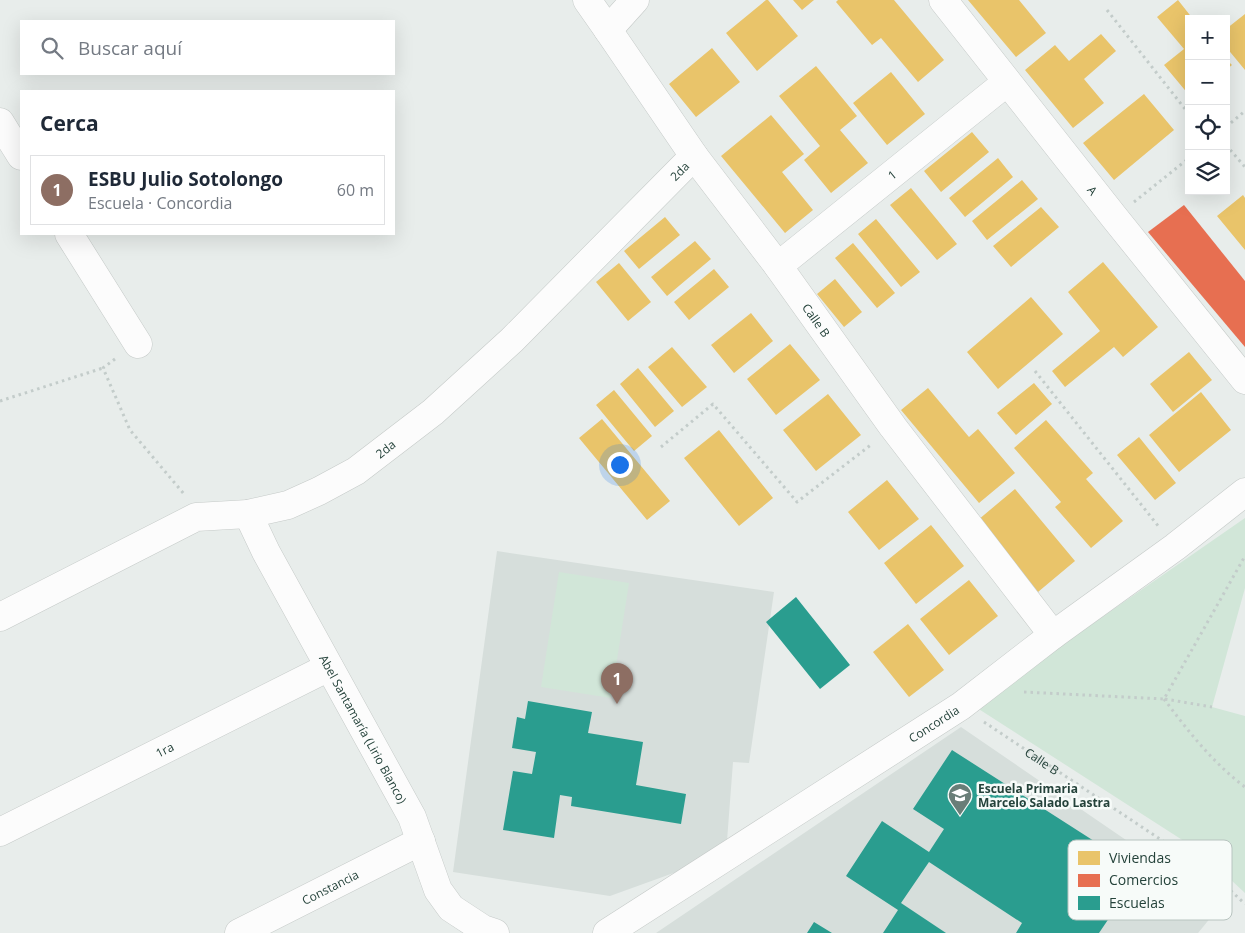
<!DOCTYPE html>
<html lang="es">
<meta charset="utf-8">
<style>
body{margin:0;font-family:"Open Sans",sans-serif;background:#f2f2f3;color:#1f2937}
.controls{position:absolute;right:15px;top:15px;display:grid;overflow:hidden;border-radius:0px;box-shadow:0 5px 20px #0002}
.controls button{width:45px;height:45px;display:grid;place-items:center;padding:0;border:0;border-bottom:1px solid #e0e1e3;background:#fff;color:#1f2937;font:25px sans-serif}
.you{position:absolute;left:619px;top:464px;width:18px;height:18px;margin:-12px;border:4px solid #fff;border-radius:50%;background:#1a73e8;box-shadow:0 0 0 8px #1a73e833}
.badge{display:grid;place-items:center;width:32px;height:32px;border-radius:50%;background:#697e78;color:#fff;font-size:16px;font-weight:700}
.pin{position:absolute;translate:-50% -41px;filter:drop-shadow(0 1px 2px #0008)}
.pin::after{content:'';position:absolute;top:26px;width:18px;height:15px;background:inherit;clip-path:polygon(0 0,100% 0,50% 100%)}
.list{margin:0;padding:0;list-style:none}
h2{display:flex;justify-content:space-between;align-items:center;height:65px;margin:0;padding:0 20px;font-size:21px}
h2 small{font-size:16px;font-weight:400;color:#747a83}
.list li{display:grid;grid-template-columns:32px 1fr auto;gap:15px;align-items:center;box-sizing:border-box;height:70px;margin:0 10px 10px;padding:0 10px;border:1px solid #e0e1e3;border-radius:0px}
.list b{display:block;font-size:19px;white-space:nowrap}
.list p{margin:0;font-size:16px;white-space:nowrap;color:#747a83}
.list em{font-size:16px;font-style:normal;color:#747a83}
.icon{flex:none;width:28px;height:28px;fill:none;stroke:currentColor;stroke-width:2;stroke-linecap:round;stroke-linejoin:round}
.map{position:relative;flex:none;width:1245px;height:933px;overflow:hidden}
.search{position:absolute;background:#fff;box-shadow:0 5px 20px #0002;left:20px;top:20px;width:375px;height:55px;display:flex;align-items:center;gap:12px;box-sizing:border-box;padding:0 18px;border-radius:0px;color:#747a83;font-size:19px}
.panel{position:absolute;background:#fff;box-shadow:0 5px 20px #0002;left:20px;top:90px;width:375px;height:145px;border-radius:0px}
.map>svg:first-child{display:block}
.built{fill:#d6dedb}
.green{fill:#d1e6d8}
.homes{fill:#e9c46a}
.shops{fill:#e76f51}
.schools{fill:#2a9d8f}
.lines{fill:none;stroke-linecap:round;stroke-linejoin:round}
.minor-casing{stroke:#c5cac8;stroke-width:29}
.path{stroke:#c3ccca;stroke-width:3;stroke-dasharray:2.5 4;stroke-linecap:butt}
.minor{stroke:#fcfcfc;stroke-width:28}
.labels{text-anchor:middle;dominant-baseline:central;stroke-width:5;stroke-linejoin:round;paint-order:stroke}
.street-label{font-size:12px;fill:#24423a;stroke:#f7fbf9}
.poi-label{font-size:12px;font-weight:bold;fill:#24423a;stroke:#f7fbf9;text-anchor:start}
.key{fill:#f7fbf9;stroke:#b8c4c0;stroke-width:1}
.key-label{font-size:14px;fill:#24423a}
</style>
<div class="map">
<svg width="1245" height="933" viewBox="0 0 1245 933">
<rect width="100%" height="100%" fill="#e8edeb"/>
<path class="built" d="M497,551L774,592L749,763L733,762L726,854L610,896L453,872Z
M961,727L1221,905L1198,933H656Z"/>
<path class="green" d="M1245,518V588L1212,707L1245,716V893L1201,852L974,706Z
M559,572L629,583L611,698L541,687Z"/>
<path class="homes" d="M766,0H768L798,36L757,71L726,33Z
M793,0H814L802,10Z
M838,0H894L944,60L918,82L881,38L872,45L836,2Z
M968,0H1019L1046,33L1016,57Z
M1178,0L1193,19H1189V95L1164,65L1184,49L1157,17Z
M1245,14V70L1226,47V29Z
M1101,34L1116,51L1084,79L1104,103L1073,128L1025,70L1055,45L1069,61Z
M712,48L740,82L696,117L669,84Z
M1226,59L1232,65L1226,70Z
M816,66L857,116L840,130L868,163L831,193L804,160L820,146L779,96Z
M891,72L925,114L887,145L853,103Z
M1144,94L1174,130L1114,180L1083,143Z
M771,115L804,154L782,172L813,210L785,233L721,156Z
M972,132L989,152L941,192L924,171Z
M998,158L1013,177L965,217L949,198Z
M1022,180L1038,199L987,240L972,221Z
M911,188L957,244L937,260L890,205Z
M1243,195L1245,198V250L1217,216Z
M1041,207L1059,227L1011,267L993,246Z
M665,217L680,235L639,269L624,251Z
M876,219L920,272L901,287L858,234Z
M695,241L711,259L667,296L651,277Z
M853,243L895,293L877,308L835,258Z
M1103,262L1158,327L1123,357L1114,347L1065,387L1052,371L1100,331L1068,292Z
M619,263L651,302L628,321L596,282Z
M714,269L729,287L689,320L674,302Z
M835,279L862,312L844,327L817,294Z
M1031,297L1063,334L998,389L967,352Z
M751,313L773,341L734,373L711,345Z
M790,344L820,380L776,415L747,379Z
M672,347L707,387L682,407L648,367Z
M1189,352L1212,380L1173,412L1150,384Z
M638,368L674,411L655,427L620,384Z
M1034,383L1052,404L1016,435L997,413Z
M928,388L969,437L978,429L1015,473L979,503L901,410Z
M614,390L652,436L634,451L596,405Z
M1201,392L1231,430L1179,472L1149,435Z
M828,394L861,435L816,471L783,430Z
M602,419L670,501L647,520L579,438Z
M1046,420L1093,473L1086,479L1123,521L1091,548L1055,507L1061,502L1014,448Z
M719,430L773,498L739,526L684,458Z
M1139,437L1176,483L1155,500L1117,455Z
M887,480L919,519L879,550L848,512Z
M1015,489L1075,561L1038,592L978,520Z
M931,525L964,566L916,604L884,563Z
M969,580L998,616L949,655L920,619Z
M908,624L944,670L909,697L873,652Z"/>
<path class="shops" d="M1184,205L1245,281V347L1148,232Z"/>
<path class="schools" d="M796,597L850,665L820,689L766,622Z
M528,701L592,712L588,733L643,742L636,785L686,794L681,824L571,806L572,797L560,795L554,838L503,830L513,771L532,774L536,752L512,748L517,717L525,719Z
M952,750L1094,841L1071,875L1118,905L1099,933H1016L1022,923L929,862L901,903L946,933H883L898,910L846,876L882,821L929,852L944,829L913,809Z
M814,922L832,933H807Z"/>
<g class="lines">
<g class="minor-casing">
<g id="minor">
<path id="s2" d="M587,0L608,30L694,156L778,266L893,427L1053,635"/>
<path id="s3" d="M943,0L1114,217L1245,380"/>
<path d="M608,30L635,0"/>
<path d="M0,122L21,156"/>
<path d="M69,234L138,344"/>
<path id="s4" d="M778,266L1007,82"/>
<path id="s5" d="M248,514L266,552L412,817L438,890L451,908L483,929L495,933"/>
<path id="s6" d="M0,617L196,517L248,514L288,505L319,491L356,471L433,412L512,340L694,156"/>
<path id="s7" d="M0,832L329,667"/>
<path id="s8" d="M239,933L421,841"/>
<path id="s9" d="M607,933L961,706L1053,635L1175,547L1245,492"/>
</g>
</g>
<g class="path">
<path d="M1107,10L1189,114"/>
<path d="M1226,127L1245,111"/>
<path d="M1226,145L1245,167"/>
<path d="M1134,202L1189,158"/>
<path d="M115,359L103,368L130,430L184,494"/>
<path d="M1035,371L1159,527"/>
<path d="M0,401L103,368"/>
<path d="M661,447L713,404L797,502L872,444"/>
<path d="M1024,692L1164,699L1245,556"/>
<path d="M1164,699C1188,731 1213,763 1245,787"/>
<path d="M1165,699L1212,707"/>
<path id="s1" d="M984,722L1214,875L1245,904"/>
</g>
<use href="#minor" class="minor"/>
</g>
<defs>
<g id="school-pin" transform="scale(1.25)"><path d="M0 17L-7.5 6A9.5 9.5 0 1 1 7.5 6Z" fill="#697e78" stroke="#f7fbf9"/><path d="M0-5L7-2L0 1L-7-2ZM-4 1L0 2.5L4 1V4Q0 6-4 4Z" fill="#fff"/></g>
</defs>
<g fill-rule="evenodd">
<use href="#school-pin" x="960" y="795"/>
</g>
<g class="labels">
<g class="street-label">
<text stroke="none"><textPath href="#s6" startOffset="831">2da</textPath></text>
<text stroke="none"><textPath href="#s4" startOffset="146">1</textPath></text>
<text stroke="none"><textPath href="#s3" startOffset="242">A</textPath></text>
<text stroke="none"><textPath href="#s2" startOffset="394">Calle B</textPath></text>
<text stroke="none"><textPath href="#s6" startOffset="426">2da</textPath></text>
<text stroke="none"><textPath href="#s9" startOffset="388">Concordia</textPath></text>
<text stroke="none"><textPath href="#s5" startOffset="244">Abel Santamaría (Lirio Blanco)</textPath></text>
<text stroke="none"><textPath href="#s7" startOffset="184">1ra</textPath></text>
<text stroke="none"><textPath href="#s1" startOffset="70">Calle B</textPath></text>
<text stroke="none"><textPath href="#s8" startOffset="102">Constancia</textPath></text>
</g>
<g class="poi-label">
<text x="978" y="788">Escuela Primaria<tspan x="978" dy="14">Marcelo Salado Lastra</tspan></text>
</g>
</g>
<rect x="1068" y="840" width="164" height="80" rx="8" class="key"/>
<rect x="1078" y="851" width="22" height="14" fill="#e9c46a"/>
<rect x="1078" y="874" width="22" height="13" fill="#e76f51"/>
<rect x="1078" y="896" width="22" height="14" fill="#2a9d8f"/>
<g class="key-label">
<text x="1109" y="863">Viviendas</text>
<text x="1109" y="885">Comercios</text>
<text x="1109" y="908">Escuelas</text>
</g>
</svg>
<div class="controls">
<button>+</button>
<button>−</button>
<button><svg class="icon" aria-label="locate" viewBox="0 0 24 24"><circle cx="12" cy="12" r="6"/><path d="M12 2v4M12 18v4M2 12h4M18 12h4"/></svg></button>
<button><svg class="icon" aria-label="layers" viewBox="0 0 24 24"><path d="M12 4l9 5-9 5-9-5zM3 14l9 5 9-5"/></svg></button>
</div>
<div class="you"></div>
<div class="pin badge" style="left:617px;top:704px;background:#8d6e63">1</div>
<div class="search"><svg class="icon" aria-label="search" viewBox="0 0 24 24"><circle cx="10" cy="10" r="6"/><path d="M15 15l6 6"/></svg>Buscar aquí</div>
<section class="panel">
<h2>Cerca<small></small></h2>
<ul class="list">
<li><span class="badge" style="background:#8d6e63">1</span><div><b>ESBU Julio Sotolongo</b><p>Escuela · Concordia</p></div><em>60 m</em></li>
</ul>
</section>
</div>
